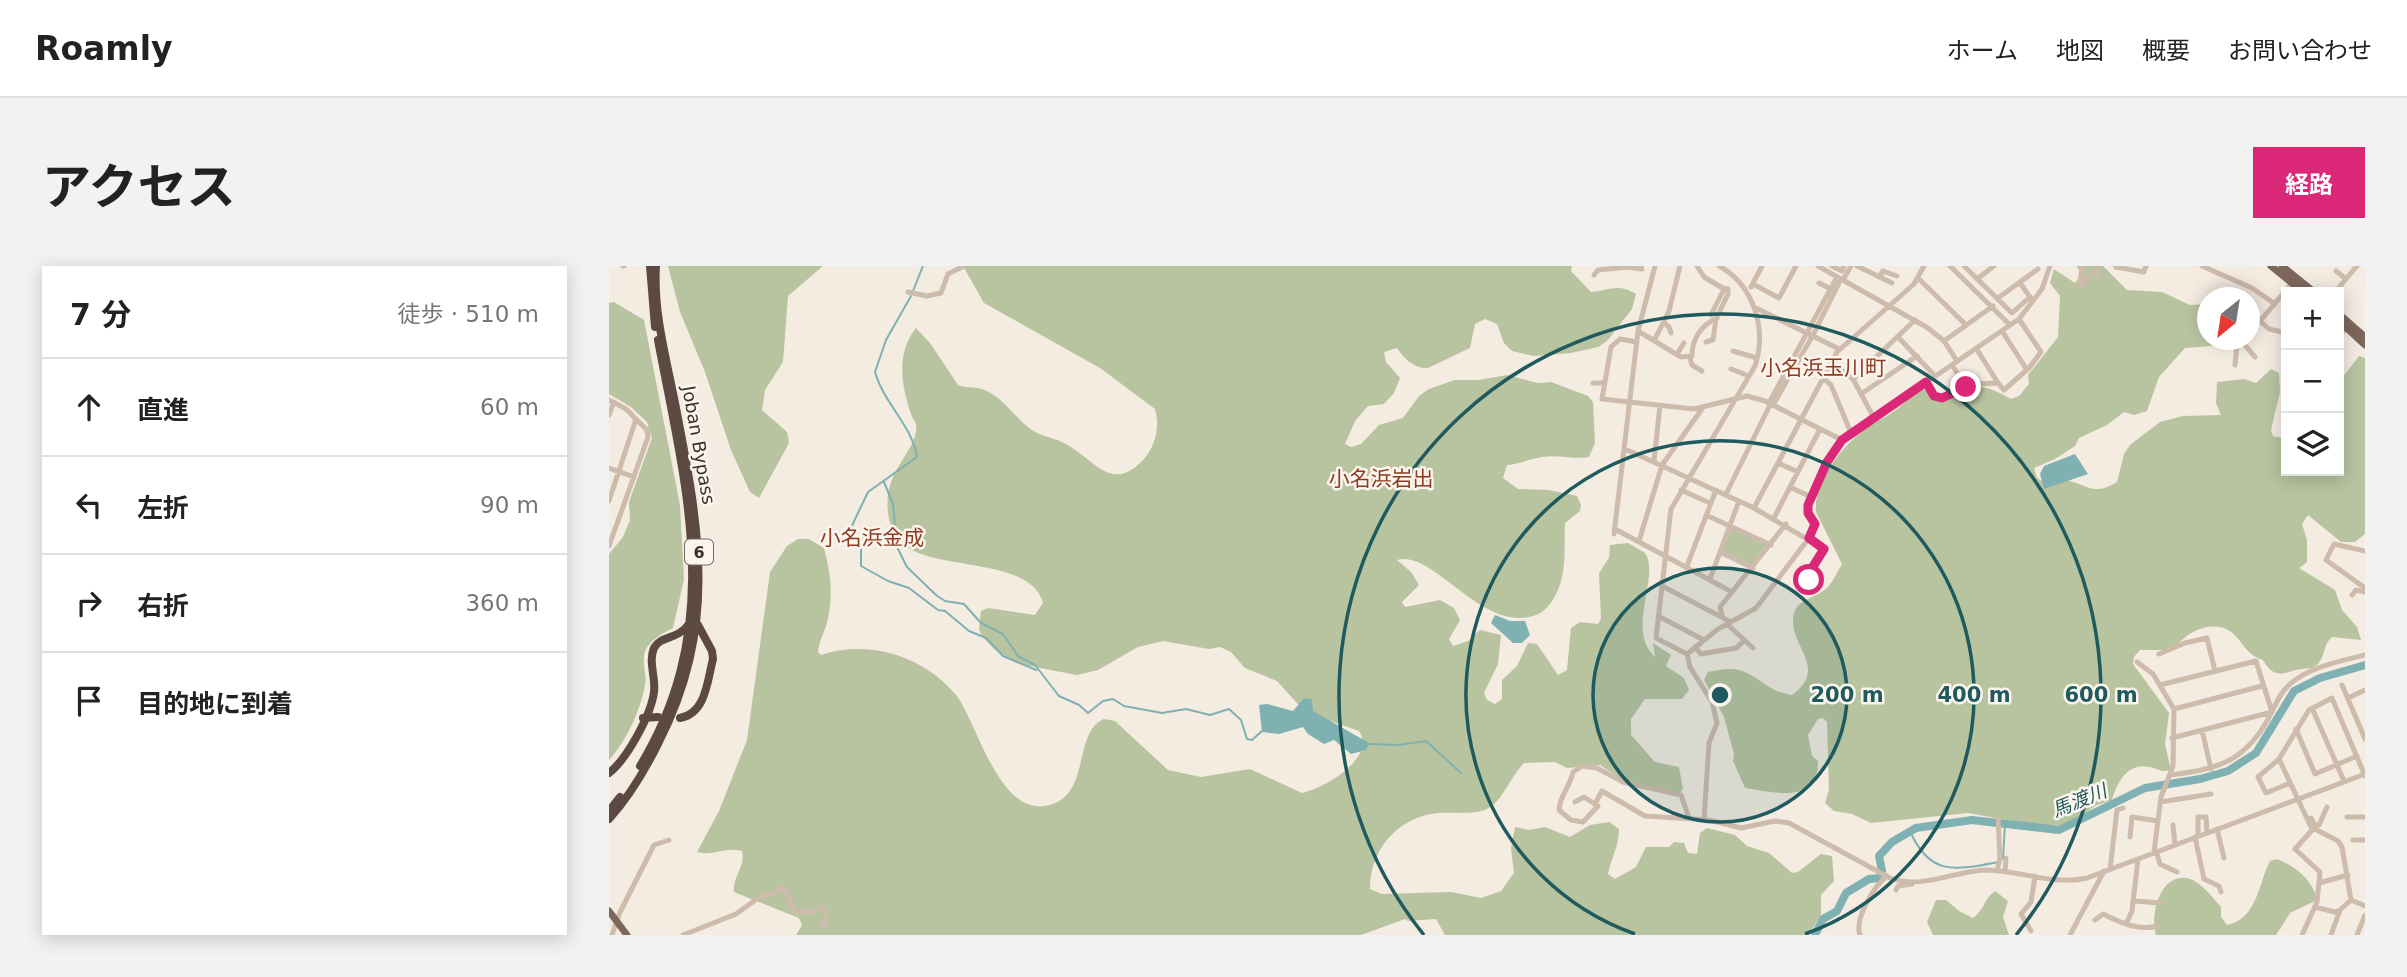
<!DOCTYPE html>
<html lang="ja">
<meta charset="utf-8">
<style>
body{margin:0;font-family:"DejaVu Sans","Noto Sans JP",sans-serif;background:#f2f2f2;color:#222}
.controls{position:absolute;right:21px;top:21px;display:grid;overflow:hidden;border-radius:0px;box-shadow:0 4px 18px #0003}
.controls button{width:63px;height:63px;display:grid;place-items:center;padding:0;border:0;border-bottom:2px solid #e0e0e0;background:#fff;color:#222;font:35px sans-serif}
.compass{position:absolute;left:1588px;top:21px;width:63px;height:63px;border-radius:50%;background:#fff;box-shadow:0 4px 18px #0003;rotate:210deg}
.stop{position:absolute;width:21px;height:21px;margin:-16px;border:5px solid #db2777;border-radius:50%;background:#fff}
.stop.end{background:#db2777;border-color:#fff;box-shadow:0 2px 7px #0008}
.list{margin:0;padding:0;list-style:none}
h2{display:flex;justify-content:space-between;align-items:center;height:91px;margin:0;padding:0 28px;font-size:30px}
h2 small{font-size:23px;font-weight:400;color:#767676}
.list li{display:grid;grid-template-columns:46px 1fr auto;gap:21px;align-items:center;box-sizing:border-box;height:98px;padding:0 28px;border-top:2px solid #e0e0e0}
.list b{display:block;font-size:26px;white-space:nowrap}
.list em{font-size:23px;font-style:normal;color:#767676}
.icon{flex:none;width:38px;height:38px;fill:none;stroke:currentColor;stroke-width:2;stroke-linecap:round;stroke-linejoin:round}
.map{position:relative;flex:none;width:1756px;height:669px;overflow:hidden;border-radius:0px}
header{display:flex;align-items:center;gap:42px;box-sizing:border-box;height:98px;padding:0 35px;background:#fff;border-bottom:2px solid #e0e0e0}
header strong{font-size:33px}
nav{display:flex;gap:38px;margin-inline-start:auto;font-size:24px}
.intro{display:flex;align-items:center;justify-content:space-between;box-sizing:border-box;height:168px;padding:0 42px}
h1{margin:0;font-size:49px}
.button{padding:18px 32px;border-radius:0px;background:#db2777;color:#fff;font-size:24px;font-weight:700}
main{display:flex;gap:42px;padding:0 42px}
aside{flex:1;background:#fff;border-radius:0px;box-shadow:0 4px 18px #0003}
.map>svg:first-child{display:block}
.green{fill:#b8c4a0}
.water{fill:#7fb0b2}
.lines{fill:none;stroke-linecap:round;stroke-linejoin:round}
.stream{stroke:#7fb0b2;stroke-width:2}
.river{stroke:#7fb0b2;stroke-width:8}
.minor{stroke:#cdbbac;stroke-width:5}
.major{stroke:#7d675c;stroke-width:7}
.highway{stroke:#5c4a42;stroke-width:8}
.route{stroke:#db2777;stroke-width:9}
.ring{fill:none;stroke:#1f5a5e;stroke-width:3.5}
.labels{text-anchor:middle;dominant-baseline:central;stroke-width:5;stroke-linejoin:round;paint-order:stroke}
.shield{fill:#fbf5ee;stroke:#756b66;stroke-width:2}
.shield-label{font-size:16px;font-weight:bold;fill:#3b302b}
.street-label{font-size:18px;fill:#3b302b;stroke:#fbf5ee}
.water-label{font-size:19px;font-style:italic;fill:#1f5a5e;stroke:#fbf5ee}
.quarter-label{font-size:21px;fill:#8c3b22;stroke:#fbf5ee}
.centre{fill:#1f5a5e;stroke:#fbf5ee;stroke-width:3.5}
.ring-label{font-size:21px;text-anchor:middle;font-weight:bold;fill:#1f5a5e;stroke:#fbf5ee;stroke-width:5;stroke-linejoin:round;paint-order:stroke}
</style>
<header>
<strong>Roamly</strong>
<nav><a>ホーム</a><a>地図</a><a>概要</a><a>お問い合わせ</a></nav>
</header>
<div class="intro"><h1>アクセス</h1><a class="button">経路</a></div>
<main>
<aside>
<h2>7 分<small>徒歩 · 510 m</small></h2>
<ul class="list">
<li><svg class="icon" aria-label="ahead" viewBox="0 0 24 24"><path d="M12 20V5M6 11l6-6 6 6"/></svg><div><b>直進</b></div><em>60 m</em></li>
<li><svg class="icon" aria-label="left" viewBox="0 0 24 24"><path d="M17 20v-9H6M10 6l-5 5 5 5"/></svg><div><b>左折</b></div><em>90 m</em></li>
<li><svg class="icon" aria-label="right" viewBox="0 0 24 24"><path d="M7 20v-9h11M14 6l5 5-5 5"/></svg><div><b>右折</b></div><em>360 m</em></li>
<li><svg class="icon" aria-label="arrive" viewBox="0 0 24 24"><path d="M6 21V4h12l-3 4 3 4H6"/></svg><div><b>目的地に到着</b></div></li>
</ul>
</aside>
<div class="map">
<svg width="1756" height="669" viewBox="0 0 1756 669">
<rect width="100%" height="100%" fill="#f4ebe1"/>
<path class="green" d="M59,0H214L179,30L174,96L156,124L153,144L178,166L180,177L150,232L141,226L122,184L96,106L71,46Z
M354,0H963L962,5L982,26C1001,24 1009,17 1027,28L1023,43L998,75L989,81L962,87L924,90L903,85L895,77L888,58L876,53L866,58L861,82L819,102C806,103 795,93 788,82L775,86L777,96L791,112L785,127L775,138L759,140L746,155L736,178L742,181L752,178L770,159L794,152L810,130L820,123L846,114H870L898,109L929,117L942,116L979,130L984,136L986,177L980,191C964,194 949,188 933,191C920,193 911,198 898,199L894,212L909,223L940,224L968,230L972,239L971,245L956,257C955,273 957,294 953,311C950,325 941,344 927,349C874,369 825,283 788,294L802,306L810,319L793,336L796,341L831,334L845,342L851,354L840,373L844,380L859,375L871,364L892,369L889,398L875,427L878,434L886,438L893,433V414L908,400L919,377L928,378L949,409L958,404L962,362L971,356L989,358L992,353L990,307L1000,292L1001,279L1019,277L1036,287C1052,309 1016,364 1046,391L1044,377L1062,389L1057,400L1075,412L1080,424L1073,433H1036L1022,453V469L1046,496L1070,501L1074,523L1071,527L1014,514L991,499L958,502L946,496L915,497C901,511 894,535 878,543C865,549 844,546 829,547C789,551 761,583 761,623L773,628L842,626L872,632L892,625L905,607L902,582L906,561L920,564L936,561L961,571L981,559L1000,556L1010,563C1010,581 1002,592 999,608L1006,613L1027,601L1037,581H1060L1065,576L1075,577L1079,587L1088,588L1091,567L1098,562L1126,569L1138,580L1160,587L1183,607L1189,606L1212,588L1223,590L1225,615L1212,629V649L1200,669H836L827,653L800,655L796,653L752,669H187L193,659L190,652L125,626C123,611 137,601 133,585C117,580 102,591 88,586L110,545L138,474L161,306L178,280L189,273H200L215,282C222,308 225,333 217,360C214,369 210,376 209,386L212,389C259,373 315,390 347,429C369,457 390,553 441,539C482,528 464,465 495,453L506,455L559,504L592,511L641,503L693,527C714,523 768,492 750,465L696,446L668,415L636,402L622,386L611,381L600,383L554,375L529,381L489,404L468,409L410,398L385,383L373,370L370,363L372,345L379,342L426,349L434,337C422,291 329,305 297,280C287,273 283,264 280,253C270,204 311,186 307,158C306,155 303,152 302,148C292,119 287,87 307,62L321,77L349,119C363,124 367,118 383,128C400,138 411,159 428,167C440,172 450,173 462,181C488,198 505,226 535,193C547,179 551,160 546,143L491,102L375,37Z
M1468,0H1494L1518,24L1553,26L1581,39L1598,38V74H1619L1615,79L1576,82L1550,111L1538,145L1525,149L1515,146L1498,159L1470,172L1466,180L1446,193L1425,202L1428,212L1436,217C1441,216 1449,213 1454,214C1477,216 1482,232 1508,216L1515,188L1521,179L1551,156L1574,150L1612,149L1607,137L1608,116L1635,113L1647,117L1662,103L1670,107L1671,126L1662,164L1664,170L1673,172L1677,169V205H1730V116L1750,90L1756,92V268L1746,276H1732L1699,249L1693,258L1698,274V296L1690,302L1726,324L1733,344L1748,361L1752,374L1723,371C1714,379 1717,386 1711,395C1707,403 1699,402 1692,403C1675,406 1666,415 1654,394C1634,388 1633,370 1617,363C1598,355 1574,368 1565,384H1531L1525,391L1524,398L1560,447L1556,478L1562,504C1554,507 1549,503 1541,501C1519,496 1508,516 1503,534L1488,539L1458,559L1431,560L1359,547L1262,557L1243,548L1225,545L1216,537L1220,524L1218,456L1214,452L1209,453L1199,469L1203,490L1209,495C1210,539 1164,526 1136,522L1124,495L1125,488L1115,451L1095,414L1099,406C1110,404 1122,401 1133,405C1153,412 1157,425 1183,429C1219,403 1183,382 1184,354C1185,334 1201,334 1214,325C1223,319 1227,308 1233,298L1207,246C1204,215 1233,181 1256,163C1264,156 1275,153 1284,146C1295,139 1301,129 1313,122L1329,133C1367,122 1364,112 1402,133L1410,130L1420,118L1419,109L1449,71L1451,30L1441,17L1445,3L1466,17L1472,8Z
M5,36L35,54L71,239L75,313L64,362C49,370 33,378 35,397C35,405 38,412 36,419C32,443 17,476 0,494V288L14,271L21,254L20,236L43,172L38,156L22,141L0,128V37Z
M1123,262L1158,278L1142,299L1113,285Z
M1668,593C1686,600 1704,614 1708,634L1681,647L1667,669H1547C1541,650 1550,609 1577,612C1591,614 1603,631 1612,641V651L1618,659C1649,652 1649,618 1661,595Z
M1386,625L1399,635L1394,651L1400,669H1324L1318,656L1327,634H1337L1350,645L1364,652C1375,645 1375,632 1386,625Z"/>
<path class="water" d="M1466,188L1479,208L1435,223L1431,208L1435,200Z
M886,349L901,355H916L921,369L913,377H904L882,357Z
M695,432L703,433L704,445L760,477L757,484L742,488L725,474L715,478L699,468L694,461L670,468L653,466L650,439L658,438L684,445Z"/>
<g class="lines">
<path class="stream" d="M304,25L314,0
M302,30L277,74L266,106C275,138 303,159 308,191L259,226L239,268L252,280V300L279,315L300,322L329,344L336,345L360,365L377,372L394,390L427,404
M275,216L284,238L288,281L298,301L327,329L336,335L355,338L372,357L394,368L409,390L426,399L450,430L470,439L479,447L494,435L504,433L515,440L553,447L577,443L601,449L620,443L632,454L638,473L643,474L653,465
M760,478L789,479L817,475L852,507
M1301,565C1321,611 1347,604 1389,596
M1394,593L1396,558"/>
<path class="river" d="M1206,669L1214,653L1228,645L1237,627L1260,613L1271,612L1273,605L1270,590L1283,576L1307,562L1363,554L1450,564L1536,522L1591,513L1619,505L1647,487L1685,425L1711,412L1756,399"/>
<path class="minor" d="M14,0H15
M1088,0L1095,11L1115,23L1102,49
M1209,0L1319,62L1335,75L1348,95
M1223,0L1233,5L1235,0
M1248,0L1283,17
M1341,0L1401,59
M1355,0L1403,47L1421,31L1411,17
M1473,0L1471,21L1483,6L1489,5L1490,11
M1593,0L1643,22L1666,38
M1507,1L1535,6L1537,0
M1727,5L1737,13
M985,9L989,4L1018,1L1033,3L1032,0
M1270,11L1274,5L1288,10
M1309,12L1357,59
M1368,13L1385,0
M1234,14L1242,0
M1210,17L1222,23
M1144,18L1170,32L1187,0
M1142,21L1153,0
M299,26L318,30L332,27L339,8L355,0
M1726,26L1748,0
M1389,32L1429,3
M1145,41L1230,83
M1055,57L1060,61L1062,67
M1029,65L1072,91L1083,90C1083,73 1092,59 1108,52
M1393,65L1418,104
M1677,67L1660,63L1651,55L1683,17
M1730,69L1738,62
M1289,71L1326,110
M1046,73L1060,45L1071,0
M1335,75L1384,40
M1028,76L1011,73L1002,81L993,133L1085,143L1138,130L1156,135L1233,174
M1097,76L1104,74L1107,53L1119,28V23L1114,22
M1633,76L1646,91
M1124,85L1148,92
M1068,88L1075,77
M1081,92L1083,99L1093,105
M1223,96L1244,113L1265,152
M1343,99L1357,121
M1626,99L1628,79
M1122,103L1140,110
M1214,112L1222,119L1242,167
M1677,112V126
M1244,113L1306,54
M1317,116L1325,129L1333,132L1366,118L1389,117L1367,82
M984,117H996
M1389,117L1395,124L1420,102L1432,86L1410,53
M1252,128L1308,90
M0,134L17,143L38,164L39,171L0,280
M1160,137L1228,11
M1164,139L1204,69L1232,13
M0,149L5,136
M1016,183L1145,242L1215,283L1200,307L1198,312L1204,316
M1045,195L1051,139
M1169,197L1189,206
M0,202L25,211
M1181,221L1202,231
M1072,224L1101,237
M1117,228L1162,137
M0,235L27,153
M1145,242L1228,86L1305,18L1315,0
M1097,249L1162,279
M1165,252L1211,163
M1006,263L1123,326
M1005,268L1029,65L1046,0
M1030,275L1053,199L1093,143
M1756,285L1725,278L1717,294L1756,322
M1111,286L1144,302
M1078,300L1107,224
M1101,313L1130,235
M1053,320L1122,356
M1743,329L1747,324L1756,326
M1049,350L1095,374
M1113,350L1111,341L1177,258
M1118,358L1144,382
M1086,381L1092,388L1127,382L1135,375
M1078,388L1109,363L1147,342L1200,272L1206,258L1199,247V239L1218,196L1233,174L1410,53L1433,23L1441,0
M1078,388L1047,372L1062,243L1146,100C1158,63 1145,19 1110,0
M1078,388L1081,401L1103,436L1108,457L1100,477L1095,554
M1550,388L1576,377L1598,372L1606,405
M1528,396L1544,408L1565,443L1564,500L1552,531L1545,586
M1551,419L1647,395L1663,446L1563,472
M1733,419L1756,473
M1739,432L1756,424
M1703,442L1735,515
M1565,443L1653,420
M1687,463L1706,508L1748,490
M1593,464L1602,503
M1670,493L1649,511L1657,527L1681,517
M1561,509C1607,503 1634,497 1658,455C1665,443 1670,427 1681,418C1700,401 1732,395 1756,389
M966,536L975,531L989,540L974,556L962,554L950,544C950,531 961,521 964,506L973,500L988,502L1014,516L1072,529L1080,552
M987,536L993,525L1036,550L1100,554L1132,562L1166,555L1180,557L1281,612C1312,624 1345,605 1376,604C1410,604 1445,620 1478,612L1756,508
M1551,536L1602,528
M1738,551H1756
M1702,552L1706,559H1710L1718,541
M1564,559L1566,579
M1608,563L1615,592
M1589,570V551H1597L1598,567
M1521,571L1523,551L1549,555
M1586,571L1595,613L1610,620L1612,626
M1744,574H1756
M1547,585L1551,598L1568,606
M1501,603L1508,544L1514,542
M1388,605L1391,592L1389,552
M1396,606L1397,592
M1710,617L1739,609
M1287,624L1289,620L1303,618
M1742,634L1756,640
M1524,635L1552,637
M1706,641L1726,646L1731,644
M1486,654L1494,648C1513,657 1528,665 1550,660
M1517,658L1523,645L1529,593
M1422,665L1412,648L1422,636L1426,610
M3,669L11,646L45,579L60,574
M74,669L127,648L152,630L164,628L172,622L176,623L186,646H203L213,642L217,645L215,662
M1251,669C1245,653 1265,620 1278,610
M1461,669L1495,605
M1693,669L1708,636L1711,606L1686,583L1704,563
M1722,669L1731,644L1742,634L1733,581L1729,575L1702,561L1670,493L1700,444L1723,432L1756,510
M1748,669L1756,649"/>
<path class="major" d="M1662,0L1694,26
M1673,0L1705,26
M1730,48L1756,71
M1730,55L1756,79
M0,645L18,669"/>
<path class="highway" d="M41,0L46,61
M34,452L49,451
M71,452C97,447 98,416 104,393L103,385L89,359
M31,500C117,358 77,224 49,74
M0,507C18,493 42,449 45,426C47,412 39,395 45,382C52,369 69,374 80,358
M0,545L11,531
M0,553C20,531 36,504 49,478C109,361 91,265 67,142C58,95 44,47 47,0"/>
</g>
<g class="lines">
<path class="route" d="M1200,314V307L1215,283L1200,272L1206,258L1199,247V239L1218,196L1233,174L1317,116L1325,130L1333,132L1357,121"/>
</g>
<circle cx="1111" cy="429" r="127" fill="#1f5a5e" fill-opacity=".12"/>
<g class="ring">
<circle cx="1111" cy="429" r="127"/>
<path d="M1026 668A254 254 0 1 1 1196 668"/>
<path d="M815 669A381 381 0 1 1 1407 669"/>
</g>
<g class="labels">
<rect class="shield" x="76" y="273.5" width="28" height="25" rx="5"/>
<g class="shield-label">
<text x="90" y="286">6</text>
</g>
<g class="street-label">
<text transform="translate(90 179) rotate(80)">Joban Bypass</text>
</g>
<g class="water-label">
<text transform="translate(1470 534) rotate(-22)">馬渡川</text>
</g>
<g class="quarter-label">
<text x="1214" y="102">小名浜玉川町</text>
<text x="772" y="213">小名浜岩出</text>
<text x="263" y="272">小名浜金成</text>
</g>
</g>
<circle cx="1111" cy="429" r="10" class="centre"/>
<g class="ring-label">
<text x="1238" y="436">200 m</text>
<text x="1365" y="436">400 m</text>
<text x="1492" y="436">600 m</text>
</g>
</svg>
<div class="controls">
<button>+</button>
<button>−</button>
<button><svg class="icon" aria-label="layers" viewBox="0 0 24 24"><path d="M12 4l9 5-9 5-9-5zM3 14l9 5 9-5"/></svg></button>
</div>
<svg class="compass" viewBox="-18 -18 36 36"><path d="M0-13l5 13h-10z" fill="#e53935"/><path d="M0 13l5-13h-10z" fill="#767676"/></svg>
<div class="stop" style="left:1200px;top:314px"></div>
<div class="stop end" style="left:1357px;top:121px"></div>
</div>
</main>
